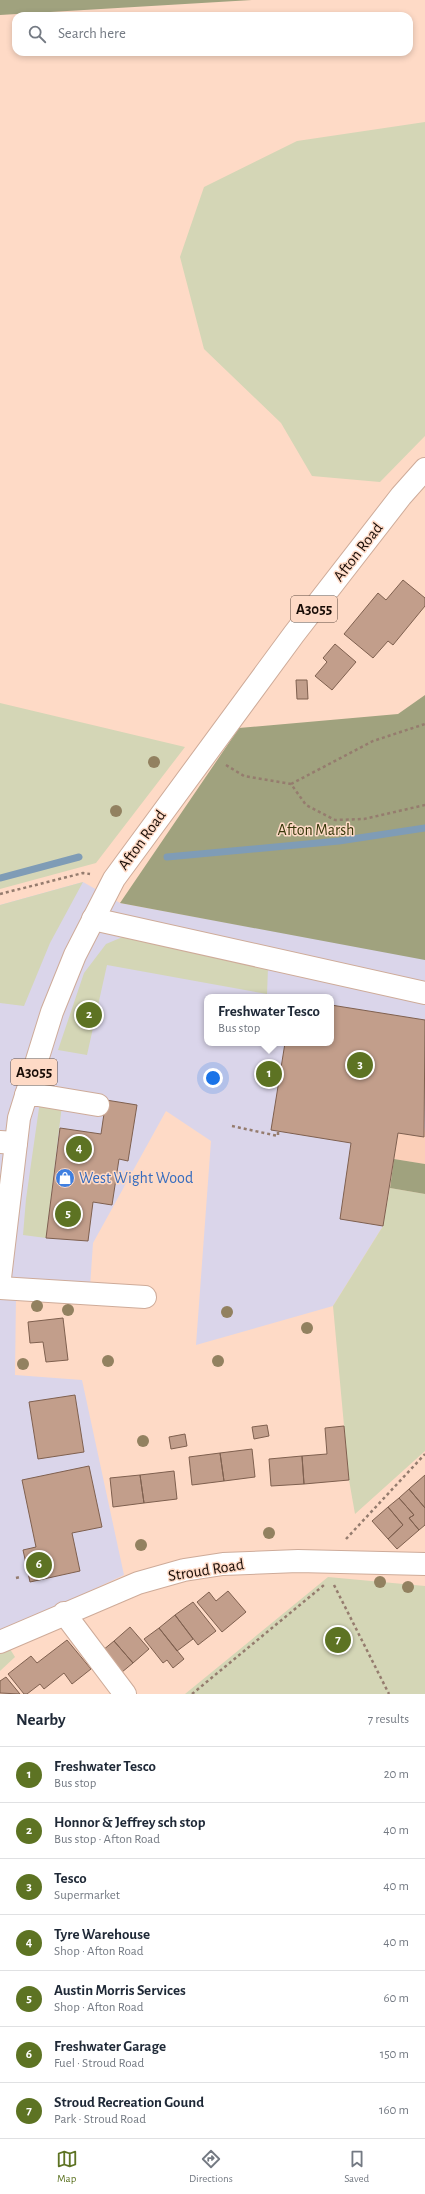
<!DOCTYPE html>
<meta charset="utf-8">
<style>
body{margin:0;font-family:"Alegreya Sans",sans-serif;background:#f2f2f3;color:#1f2937}
.you{position:absolute;left:213px;top:1078px;width:14px;height:14px;margin:-10px;border:3px solid #fff;border-radius:50%;background:#1a73e8;box-shadow:0 0 0 6px #1a73e833}
.badge{display:grid;place-items:center;width:26px;height:26px;border-radius:50%;background:#5d7323;color:#fff;font-size:13px;font-weight:700}
.pin{position:absolute;translate:-50% -50%;border:2px solid #fff;box-shadow:0 1px 4px #0006}
.popup{position:absolute;left:204px;top:994px;width:130px;height:52px;box-sizing:border-box;display:grid;place-content:center;border-radius:8px;background:#fff;filter:drop-shadow(0 1px 3px #0005);font-size:13px;white-space:nowrap;color:#747a83}
.popup b{font-size:15px;color:#1f2937}
.popup::after{content:'';position:absolute;left:50%;top:100%;margin-left:-8px;border:8px solid transparent;border-top-color:#fff}
.list{margin:0;padding:0;list-style:none}
h2{display:flex;justify-content:space-between;align-items:center;height:52px;margin:0;padding:0 16px;font-size:17px}
h2 small{font-size:13px;font-weight:400;color:#747a83}
.list li{display:grid;grid-template-columns:26px 1fr auto;gap:12px;align-items:center;box-sizing:border-box;height:56px;padding:0 16px;border-top:1px solid #e0e1e3}
.list b{display:block;font-size:15px;white-space:nowrap}
.list p{margin:0;font-size:13px;white-space:nowrap;color:#747a83}
.list em{font-size:13px;font-style:normal;color:#747a83}
.icon{flex:none;width:22px;height:22px;fill:none;stroke:currentColor;stroke-width:2;stroke-linecap:round;stroke-linejoin:round}
.map{position:relative;flex:none;width:425px;height:1694px;overflow:hidden}
.search{position:absolute;background:#fff;box-shadow:0 2px 6px #0003;left:12px;right:12px;top:12px;height:44px;display:flex;align-items:center;gap:10px;box-sizing:border-box;padding:0 14px;border-radius:12px;color:#747a83;font-size:15px}
.sheet{height:444px;background:#fff}
nav{display:flex;justify-content:space-around;align-items:center;box-sizing:border-box;height:56px;border-top:1px solid #e0e1e3;background:#fff;font-size:11px;color:#747a83}
nav a{display:grid;justify-items:center;gap:2px}
nav .on{color:#5d7323}
.map>svg:first-child{display:block}
.commercial{fill:#dad5ea;fill-rule:evenodd}
.built{fill:#fbcfb8}
.green{fill:#d4d6b6}
.forest{fill:#a0a27e}
.lines{fill:none;stroke-linecap:round;stroke-linejoin:round}
.stream{stroke:#7f9cb6;stroke-width:7}
.building{fill:#c29e8b;stroke:#7f604f}
.minor-casing{stroke:#ceab99;stroke-width:24}
.major-casing{stroke:#ceab99;stroke-width:24}
.path{stroke:#957c6e;stroke-width:2.5;stroke-dasharray:3 3;stroke-linecap:butt}
.minor{stroke:#fff;stroke-width:22}
.major{stroke:#fff;stroke-width:22}
.tree{fill:#928160}
.labels{text-anchor:middle;dominant-baseline:central;stroke-width:3;stroke-linejoin:round;paint-order:stroke}
.shield{fill:#fedac6;stroke:#5d4a40;stroke-width:1}
.shield-label{font-size:15px;font-weight:bold;fill:#180c06}
.street-label{font-size:16px;fill:#180c06;stroke:#fedac6}
.park-label{font-size:16px;fill:#39390c;stroke:#fedac6}
.shop-label{font-size:16px;fill:#366cbe;stroke:#fedac6;text-anchor:start}
</style>
<div class="map">
<svg width="425" height="1694" viewBox="0 0 425 1694">
<rect width="100%" height="100%" fill="#fedac6"/>
<path class="commercial" d="M83,882L120,903L425,959V1127L424,1137L398,1133L383,1226L333,1306L196,1345L211,1141L166,1111L93,1243L90,1287L16,1295L15,1375L82,1380L124,1575L0,1633V905ZM207,997H331V1043H207Z"/>
<path class="built" d="M425,1127V1164L394,1159L398,1133L423,1137Z"/>
<path class="green" d="M425,122V436L380,482L312,476L281,423L204,349L180,257L204,187L297,141Z
M0,703L185,747L96,863L0,889Z
M83,882L50,943L24,1006L0,1003V905Z
M125,936L268,968L267,994L107,965L87,1055L58,1050L84,973L106,944Z
M40,1101L62,1105L46,1238L23,1235L26,1199Z
M390,1188L425,1194V1451L355,1514L349,1480L333,1306L383,1226Z
M328,1577L425,1586V1694H185Z
M10,1649L15,1657L0,1671V1654Z"/>
<path class="forest" d="M0,0H252L0,15Z
M425,695V960L120,903L239,728L398,714Z
M394,1159L425,1164V1194L390,1188Z"/>
<g class="lines">
<path class="stream" d="M167,857L339,841L425,828
M0,878L79,857"/>
</g>
<path class="building" d="M403,580L425,598V606L393,645L388,641L373,658L344,634L378,593L386,600Z
M335,644L356,662L332,690L315,676L327,662L323,658Z
M296,680H307L308,699H297Z
M331,1005L425,1020L424,1137L398,1133L383,1226L340,1219L351,1143L271,1130L285,1043H331Z
M106,1100L137,1105L128,1161L119,1159L112,1205L93,1202L88,1241L46,1238L60,1128L101,1134Z
M63,1318L68,1360L46,1362L43,1342L30,1343L28,1322Z
M75,1395L84,1452L38,1459L29,1402Z
M267,1425L269,1436L254,1439L252,1427Z
M344,1426L349,1480L304,1484L302,1456L327,1454L325,1428Z
M185,1434L187,1446L171,1449L169,1437Z
M252,1449L255,1477L224,1481L220,1453Z
M220,1453L224,1481L192,1485L189,1457Z
M302,1456L304,1484L271,1486L269,1459Z
M89,1466L102,1527L72,1533L80,1571L30,1582L23,1550L36,1547L22,1480Z
M174,1471L177,1499L144,1503L140,1475Z
M140,1475L144,1503L113,1507L110,1478Z
M425,1475V1508L409,1489Z
M409,1489L425,1508V1525L419,1530L409,1518L414,1515L399,1498Z
M399,1498L414,1515L409,1518L419,1530L397,1549L388,1539L403,1525L388,1507Z
M388,1507L403,1525L388,1539L372,1521Z
M228,1591L246,1612L222,1632L197,1602L209,1592L216,1601Z
M193,1602L216,1631L198,1645L175,1615Z
M175,1615L193,1639L177,1651L159,1628Z
M130,1627L149,1649L133,1663L114,1641Z
M159,1628L184,1659L173,1668L167,1660L163,1663L144,1639Z
M67,1640L91,1669L72,1684L64,1673L44,1689L40,1684L27,1694H24L8,1674L31,1656L37,1663Z
M114,1641L133,1663L116,1677L97,1655Z
M6,1677L20,1694L0,1693V1681Z"/>
<g class="lines">
<g class="minor-casing">
<path id="minor" d="M93,919L425,993
M26,1095H38L98,1105
M0,1142L16,1143
M0,1288L145,1297
M64,1613L125,1694
M0,1642L138,1583L184,1570L223,1564L298,1561L425,1564"/>
</g>
<g class="major-casing">
<path id="major" d="M0,1278L19,1118L52,1012L75,955L114,879L294,634L401,496L425,469"/>
</g>
<path class="path" d="M226,765L244,776L291,784L306,805L335,820L364,819L425,805
M291,784L373,741L425,724
M0,894L83,873L90,874
M232,1126L278,1136V1131
M346,1539L425,1454
M16,1578L20,1577
M334,1585L389,1694
M192,1694L324,1585"/>
<use href="#minor" class="minor"/>
<use href="#major" class="major"/>
</g>
<g class="tree">
<circle cx="154" cy="762" r="6"/>
<circle cx="116" cy="811" r="6"/>
<circle cx="37" cy="1306" r="6"/>
<circle cx="68" cy="1310" r="6"/>
<circle cx="227" cy="1312" r="6"/>
<circle cx="307" cy="1328" r="6"/>
<circle cx="108" cy="1361" r="6"/>
<circle cx="218" cy="1361" r="6"/>
<circle cx="23" cy="1364" r="6"/>
<circle cx="143" cy="1441" r="6"/>
<circle cx="269" cy="1533" r="6"/>
<circle cx="141" cy="1545" r="6"/>
<circle cx="380" cy="1582" r="6"/>
<circle cx="408" cy="1587" r="6"/>
</g>
<defs>
<g id="shop-disc" transform="scale(1)"><circle r="9.5" fill="#3f7fe0" stroke="#fedac6"/><path d="M-5-2.5h2.3a2.7 3.5 0 0 1 5.4 0H5L5.5 6h-11ZM-1.5-2.5h3a1.5 2.3 0 0 0-3 0Z" fill="#fff"/></g>
</defs>
<g fill-rule="evenodd">
<use href="#shop-disc" x="65" y="1178"/>
</g>
<g class="labels">
<g class="shield">
<rect x="291" y="596" width="46" height="26" rx="3"/>
<rect x="11" y="1059" width="46" height="26" rx="3"/>
</g>
<g class="shield-label">
<text x="314" y="609">A3055</text>
<text x="34" y="1072">A3055</text>
</g>
<g class="street-label">
<text transform="translate(358 552) rotate(-52)">Afton Road</text>
<text transform="translate(142 840) rotate(-54)">Afton Road</text>
<text transform="translate(206 1570) rotate(-9)">Stroud Road</text>
</g>
<g class="park-label">
<text x="316" y="830">Afton Marsh</text>
</g>
<g class="shop-label">
<text x="79" y="1178">West Wight Wood</text>
</g>
</g>
</svg>
<div class="you"></div>
<div class="pin badge" style="left:269px;top:1074px">1</div>
<div class="popup"><b>Freshwater Tesco</b>Bus stop</div>
<div class="pin badge" style="left:89px;top:1015px">2</div>
<div class="pin badge" style="left:360px;top:1065px">3</div>
<div class="pin badge" style="left:79px;top:1149px">4</div>
<div class="pin badge" style="left:68px;top:1214px">5</div>
<div class="pin badge" style="left:39px;top:1565px">6</div>
<div class="pin badge" style="left:338px;top:1640px">7</div>
<div class="search"><svg class="icon" aria-label="search" viewBox="0 0 24 24"><circle cx="10" cy="10" r="6"/><path d="M15 15l6 6"/></svg>Search here</div>
</div>
<section class="sheet">
<h2>Nearby<small>7 results</small></h2>
<ul class="list">
<li><span class="badge">1</span><div><b>Freshwater Tesco</b><p>Bus stop</p></div><em>20 m</em></li>
<li><span class="badge">2</span><div><b>Honnor &amp; Jeffrey sch stop</b><p>Bus stop · Afton Road</p></div><em>40 m</em></li>
<li><span class="badge">3</span><div><b>Tesco</b><p>Supermarket</p></div><em>40 m</em></li>
<li><span class="badge">4</span><div><b>Tyre Warehouse</b><p>Shop · Afton Road</p></div><em>40 m</em></li>
<li><span class="badge">5</span><div><b>Austin Morris Services</b><p>Shop · Afton Road</p></div><em>60 m</em></li>
<li><span class="badge">6</span><div><b>Freshwater Garage</b><p>Fuel · Stroud Road</p></div><em>150 m</em></li>
<li><span class="badge">7</span><div><b>Stroud Recreation Gound</b><p>Park · Stroud Road</p></div><em>160 m</em></li>
</ul>
</section>
<nav>
<a class="on"><svg class="icon" aria-label="map" viewBox="0 0 24 24"><path d="M3 6l6-2 6 2 6-2v14l-6 2-6-2-6 2zM9 4v14M15 6v14"/></svg>Map</a>
<a><svg class="icon" aria-label="directions" viewBox="0 0 24 24"><path d="M12 3l9 9-9 9-9-9zM9 14v-3h6M13 9l2 2-2 2"/></svg>Directions</a>
<a><svg class="icon" aria-label="saved" viewBox="0 0 24 24"><path d="M7 4h10v16l-5-4-5 4z"/></svg>Saved</a>
</nav>
